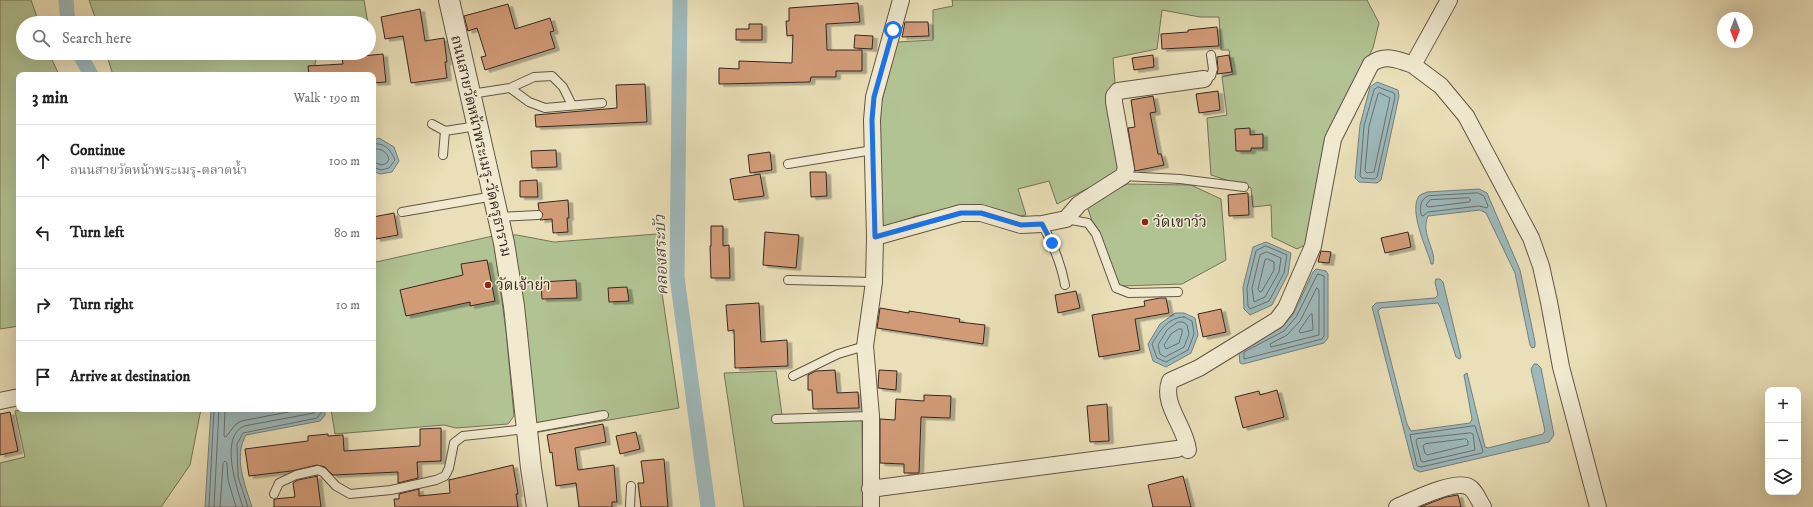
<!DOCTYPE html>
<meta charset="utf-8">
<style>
body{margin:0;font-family:"IM FELL DW Pica","Noto Serif Thai",serif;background:#f2f2f2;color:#222}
.controls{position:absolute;right:12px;bottom:12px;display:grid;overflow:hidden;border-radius:8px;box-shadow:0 4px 16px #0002}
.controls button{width:36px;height:36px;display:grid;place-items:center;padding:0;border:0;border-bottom:1px solid #e0e0e0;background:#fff;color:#222;font:20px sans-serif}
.compass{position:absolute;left:1717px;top:12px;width:36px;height:36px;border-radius:50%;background:#fff;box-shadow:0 4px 16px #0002;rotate:180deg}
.stop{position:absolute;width:12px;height:12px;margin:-9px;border:3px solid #1a73e8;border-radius:50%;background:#fff}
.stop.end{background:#1a73e8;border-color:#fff;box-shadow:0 1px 4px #0008}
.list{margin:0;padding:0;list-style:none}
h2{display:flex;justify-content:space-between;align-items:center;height:52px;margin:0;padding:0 16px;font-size:17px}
h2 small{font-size:13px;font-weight:400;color:#767676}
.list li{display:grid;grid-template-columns:26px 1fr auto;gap:12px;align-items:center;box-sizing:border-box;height:72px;padding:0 16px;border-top:1px solid #e0e0e0}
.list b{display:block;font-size:15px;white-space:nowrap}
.list p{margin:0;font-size:13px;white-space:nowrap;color:#767676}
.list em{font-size:13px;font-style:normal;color:#767676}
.icon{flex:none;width:22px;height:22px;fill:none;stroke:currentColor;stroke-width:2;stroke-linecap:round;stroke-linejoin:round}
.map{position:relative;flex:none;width:1813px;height:507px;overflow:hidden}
.search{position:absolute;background:#fff;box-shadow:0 4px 16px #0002;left:16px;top:16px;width:360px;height:44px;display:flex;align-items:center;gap:10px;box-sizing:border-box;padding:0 14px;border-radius:22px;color:#767676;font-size:15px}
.panel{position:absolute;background:#fff;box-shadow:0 4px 16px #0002;left:16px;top:72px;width:360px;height:340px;border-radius:8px}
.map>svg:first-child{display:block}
.green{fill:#b2c393;stroke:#74745a}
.water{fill:#9eb9bb;stroke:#747e7d}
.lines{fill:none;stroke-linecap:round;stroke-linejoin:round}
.shore{stroke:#6a706e;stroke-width:1}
.canal{stroke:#9eb9bb;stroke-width:15}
.building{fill:#d29b78;stroke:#352620;filter:url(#shadow)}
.service-casing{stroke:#625446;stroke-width:10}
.minor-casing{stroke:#625446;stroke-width:18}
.tertiary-casing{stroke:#625446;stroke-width:22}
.service{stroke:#f1ead1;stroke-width:8}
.minor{stroke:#f1ead1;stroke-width:16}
.tertiary{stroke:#f1ead1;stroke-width:20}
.route{stroke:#1a73e8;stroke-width:5}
.poi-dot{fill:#8f2418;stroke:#f1ead1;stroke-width:1.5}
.labels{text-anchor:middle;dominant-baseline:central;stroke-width:3;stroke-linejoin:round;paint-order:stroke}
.street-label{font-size:15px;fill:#352620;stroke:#f1ead1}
.poi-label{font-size:15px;fill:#352620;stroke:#f1ead1;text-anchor:start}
.water-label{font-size:16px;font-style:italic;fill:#4f4b47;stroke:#f1ead1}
</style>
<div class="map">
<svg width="1813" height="507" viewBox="0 0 1813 507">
<defs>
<filter id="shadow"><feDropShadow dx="4.5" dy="2.5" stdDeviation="0" flood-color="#0004"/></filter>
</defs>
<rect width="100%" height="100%" fill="#eadfb8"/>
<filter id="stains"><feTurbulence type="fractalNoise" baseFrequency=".005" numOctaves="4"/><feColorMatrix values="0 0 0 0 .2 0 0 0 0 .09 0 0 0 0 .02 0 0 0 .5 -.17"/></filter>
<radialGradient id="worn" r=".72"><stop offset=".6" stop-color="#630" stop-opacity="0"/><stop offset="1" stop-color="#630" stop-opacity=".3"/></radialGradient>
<path class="green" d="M0,0H31L39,23H23V53H49L59,75H19V326L0,329Z
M89,0H364L368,23H97Z
M952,0H1367L1379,23L1373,48L1324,142L1312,237L1309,243L1297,249L1272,237L1271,205L1253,207L1251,188L1211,175L1207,118L1227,115L1222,77L1233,74L1229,50H1221L1219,17H1200L1162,10L1157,49L1113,58L1115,83L1107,100L1119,162L1116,174L1057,204L1049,181L1018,189L1026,215L1007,218L981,205L916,216L880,229L877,120L897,42L933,40V10L953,6Z
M106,53H335L316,59L313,75H113Z
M1127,184L1191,185L1221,199L1226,260L1182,284L1121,286L1109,272L1087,206Z
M657,234L661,286L679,408L533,433L513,235H517L554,242Z
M493,236L506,331L514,416L508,424L456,428L444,425L335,434L331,409H373V249L376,262Z
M776,371L783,422L862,420L863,507H744L724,373Z
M23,409H201L190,465L161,507H0V463L25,457L15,411Z"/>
<path class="water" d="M1377,82L1398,90L1399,96L1381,180L1377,183L1359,182L1355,178L1360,125L1370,87Z
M379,138L394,147L399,161L392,172L380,174L373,171V140Z
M1479,189L1487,193L1520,270L1535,342V347L1532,348L1530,345L1515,273L1486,213L1480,210L1428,216C1420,234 1437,250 1433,264H1431L1430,260C1425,245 1409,210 1419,196C1421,194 1425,193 1427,192Z
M1266,242L1291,253L1288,274L1272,305L1250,315L1244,309L1243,287L1253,247Z
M1316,269L1326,271L1328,274V338L1324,343L1243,364L1240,363L1239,352L1241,349L1281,328L1293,315L1313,272Z
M1436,279H1440L1443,282L1461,357L1460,359L1456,357L1441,309L1438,303L1381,308L1378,311L1407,424L1411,431L1470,423L1472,419L1464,375L1467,373L1485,447L1488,448L1543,434L1545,431L1531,369L1534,364H1537L1541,368L1554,435L1549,442L1420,472L1414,469L1372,307L1376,303L1435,298L1438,295L1435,282Z
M1175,313H1184L1195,318L1198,335L1191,353L1166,367L1153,361L1148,344L1160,324Z
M211,409H325V415L320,421L246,435C233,457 245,485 252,507H205Z"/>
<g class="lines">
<path class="shore" d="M1378,87L1394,93L1395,97L1377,177L1375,179L1362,178L1360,176L1364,126L1374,90Z
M1380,93L1390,98L1374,172L1367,173L1365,171L1369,126L1378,94Z
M373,144C384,142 391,150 395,160L389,168L381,170L373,167
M373,149C381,148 387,152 389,159L387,163L382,165L373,162
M1478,193L1484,196L1488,206L1487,208L1479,206L1428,212L1423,216L1421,215C1420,206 1420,200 1428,196Z
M1469,198L1471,200L1469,202L1428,207L1426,205L1430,200Z
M1266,246L1287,255L1284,273L1269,301L1250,309L1248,306L1247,288L1256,251Z
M1267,252L1281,258L1279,272L1265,297L1254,302L1252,288L1260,255Z
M1268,259L1274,262V270L1262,291L1260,292L1258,289L1265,260Z
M1318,274L1324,276V336L1322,339L1244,359V352L1284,331L1296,317Z
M1317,288L1319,290V335L1271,347L1270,344L1287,335L1300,321Z
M1312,314L1313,330L1300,333L1299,331L1310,315Z
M1184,317L1192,321L1194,334L1188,350L1166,362L1157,358L1152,344C1159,332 1168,317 1184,317Z
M1178,322H1183L1187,325L1189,334L1184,347L1165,357L1160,354L1158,345L1167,330Z
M1179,329H1182V333L1179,343L1166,349L1164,345L1171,334Z
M225,409L224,436L226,437L235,425L241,421L304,409
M1475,426L1483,451L1482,453L1421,467L1417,466L1410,435Z
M1471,433L1473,434L1475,450L1423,462L1421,461L1416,441L1417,439Z
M1466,439L1468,441V445L1427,455L1425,453L1423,446L1425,444Z
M209,507L214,409
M214,507L219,409
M220,507L223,463L225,461L227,463L228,480L236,507
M243,507C237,489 219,437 244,426L314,413L316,409
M248,507L238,477L237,444L243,433L317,418L321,413V409"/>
<path class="canal" d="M66,0L68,23
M680,0L677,277L708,507
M79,53L91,75"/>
</g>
<path class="building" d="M858,3L860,22L826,24L827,50H862V71H836V77H811L810,82L719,84V68L739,69V61L792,63L793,35L787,36L786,21H789V8Z
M508,4L515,29L550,18L554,31L550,32L555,48L485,70L481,57L486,56L477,28L468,31L464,16Z
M420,9L425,41L444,38L447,62H445L447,78L411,83L403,36L385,39L381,17Z
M905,22H928L929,36L902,37Z
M749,24H762V40H736V29H749Z
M1217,27L1219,46L1162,49L1161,34L1188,32V30Z
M855,35L873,36L872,49L854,48Z
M383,54L386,82L373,83V75H309L308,66L343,64L342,58Z
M1153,55L1154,67L1134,70L1132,58Z
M1229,55L1232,72L1217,74L1218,69L1217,57Z
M645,84L647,122L536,127L535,115L617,108L616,85Z
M1218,91L1220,110L1199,113L1196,94Z
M1153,96L1156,112L1150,113L1158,154H1161L1164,165L1135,171L1128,128L1135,127L1131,100Z
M1250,128V135L1263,134V148H1251V151H1236L1235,129Z
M556,150L557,167L532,168L531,151Z
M770,152L772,170L750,173L748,155Z
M810,172H826L827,196L811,197Z
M760,174L764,196L734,200L730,179Z
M537,180L538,197H520V181Z
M1248,193L1249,215L1229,216L1228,195Z
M568,200L569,218H567L568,232L553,233L552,219L540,220L543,214L539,210L538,203Z
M394,213L398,235L376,239L373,217Z
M711,226H723V246L729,245L730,278H711L710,246H711Z
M765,232L799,235L796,268L763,265Z
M1408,232L1411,247L1385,253L1381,238Z
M1321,251L1331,252L1329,263L1318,262Z
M487,260L495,301L470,306V302L406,316L400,290L463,275L461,264Z
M576,280L577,298L542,299L541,282Z
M627,287L629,301L609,302L608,288Z
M1076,291L1080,308L1058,313L1055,295Z
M1160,298H1166L1169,313L1135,319L1140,350L1099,357L1092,315L1145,306L1144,301Z
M759,303L761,342L787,340L788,366L735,368L734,330L728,331L726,305Z
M880,308L909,313V311L960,319L959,322L985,325L983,344L877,328Z
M1221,309L1226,332L1203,337L1198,314Z
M835,370L837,393L858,392L859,408L813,409L812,390H808V375L816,371Z
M879,370L897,371L896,390L878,388Z
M1277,390L1284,417L1243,428L1235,397L1259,391L1260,395Z
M924,395L951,396L950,418L921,417L919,473H904V464L880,463V419L895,420L896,399L924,401Z
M1107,404L1109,441L1090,442L1087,406Z
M10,412L18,451L0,455V414Z
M603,424L606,442L575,448L578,470L614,465L617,502H612V507H579L576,483L556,486L552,452L550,453L547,435Z
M441,428V461L417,462L418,478L398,483V472L333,475L325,467L317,465L291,471L249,476L245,449L308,441V436L328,434V436L343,435L344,451L420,446V429Z
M636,432L640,449L620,454L616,436Z
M664,459L668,507H641L638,483H644L641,461Z
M513,465L518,494H516L518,507H395L394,499H399V494L419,489V496L450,493L449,480Z
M317,476L321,507H274V499L295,497L293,483L298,480L318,476Z
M1183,476L1191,507H1153L1148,485Z
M1458,495L1461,507H1420L1446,497Z"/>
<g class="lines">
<g class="service-casing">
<path id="service" d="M1204,79L1211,76L1213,69L1211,55
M510,88L529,102L545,108L602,103
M471,94L510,88L534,77L552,76L563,87L572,105
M432,124L445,131L477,126
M443,155L445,131
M788,164L873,150
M1123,176L1180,179L1244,187
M402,212L494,196
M499,217L538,215
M1066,219L1088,223L1096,234L1116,288L1129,293L1178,292
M1042,224C1053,244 1061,263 1065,285
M788,280L874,282
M793,376L838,354L865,346
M776,419L871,416
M274,494L279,483L296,475L318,470L323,472L336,486L350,494L391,490L436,480L445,476L449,468L454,443L463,436L527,429L604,415
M630,507L631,486"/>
</g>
<g class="minor-casing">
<path id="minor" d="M1449,0L1413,65L1441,86L1466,116L1531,238L1541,266L1549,302L1561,367L1598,507
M875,237L961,213H981L1021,225L1042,224L1066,219L1079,204L1123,176L1126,169L1114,102V96L1118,91L1204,79
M0,401L19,397
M1188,450C1186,427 1161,404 1170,381L1199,368L1277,320L1286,308L1313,246L1333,139L1371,64C1385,54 1397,59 1413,65
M870,489L1177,449
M871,507V416L865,346L874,282L875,237L872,120L874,97L901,0
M1397,507C1411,501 1455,479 1469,487C1475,490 1479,501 1483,507"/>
</g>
<g class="tertiary-casing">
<path id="tertiary" d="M449,0L504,243L514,306L531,468L537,507"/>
</g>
<use href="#service" class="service"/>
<use href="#minor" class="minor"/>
<use href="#tertiary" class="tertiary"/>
</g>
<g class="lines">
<path class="route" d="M893,30L874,97L872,120L875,237L961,213H981L1021,225L1042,224L1052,243"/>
</g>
<g class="poi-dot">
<circle cx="1145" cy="222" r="4"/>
<circle cx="488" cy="285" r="4"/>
</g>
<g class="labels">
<g class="street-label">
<text transform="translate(481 146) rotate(77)">ถนนสายวัดหน้าพระเมรุ-วัดครุธาราม</text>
</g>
<g class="poi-label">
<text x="1153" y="222">วัดเขาวัว</text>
<text x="496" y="285">วัดเจ้าย่า</text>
</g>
<g class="water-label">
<text transform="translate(661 255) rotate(-92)">คลองสระบัว</text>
</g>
</g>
<rect width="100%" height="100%" filter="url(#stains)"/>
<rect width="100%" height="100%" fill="url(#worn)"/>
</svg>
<div class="controls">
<button>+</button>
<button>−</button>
<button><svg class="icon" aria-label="layers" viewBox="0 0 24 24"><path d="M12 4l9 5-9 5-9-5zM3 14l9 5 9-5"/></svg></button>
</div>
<svg class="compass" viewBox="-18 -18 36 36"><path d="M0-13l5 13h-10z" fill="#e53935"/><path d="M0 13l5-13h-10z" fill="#767676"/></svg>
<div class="stop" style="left:893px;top:30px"></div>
<div class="stop end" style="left:1052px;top:243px"></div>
<div class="search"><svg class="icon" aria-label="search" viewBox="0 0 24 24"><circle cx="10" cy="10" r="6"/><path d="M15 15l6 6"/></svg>Search here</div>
<section class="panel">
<h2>3 min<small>Walk · 190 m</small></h2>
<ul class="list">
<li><svg class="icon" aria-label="ahead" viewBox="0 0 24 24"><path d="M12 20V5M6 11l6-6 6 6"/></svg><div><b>Continue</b><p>ถนนสายวัดหน้าพระเมรุ-ตลาดน้ำ</p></div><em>100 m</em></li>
<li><svg class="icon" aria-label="left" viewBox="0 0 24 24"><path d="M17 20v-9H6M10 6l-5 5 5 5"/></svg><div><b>Turn left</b></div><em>80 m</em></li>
<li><svg class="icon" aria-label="right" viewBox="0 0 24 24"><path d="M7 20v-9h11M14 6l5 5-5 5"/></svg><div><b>Turn right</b></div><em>10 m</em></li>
<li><svg class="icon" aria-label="arrive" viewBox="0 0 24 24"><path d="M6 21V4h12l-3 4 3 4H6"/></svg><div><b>Arrive at destination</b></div></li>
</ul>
</section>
</div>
